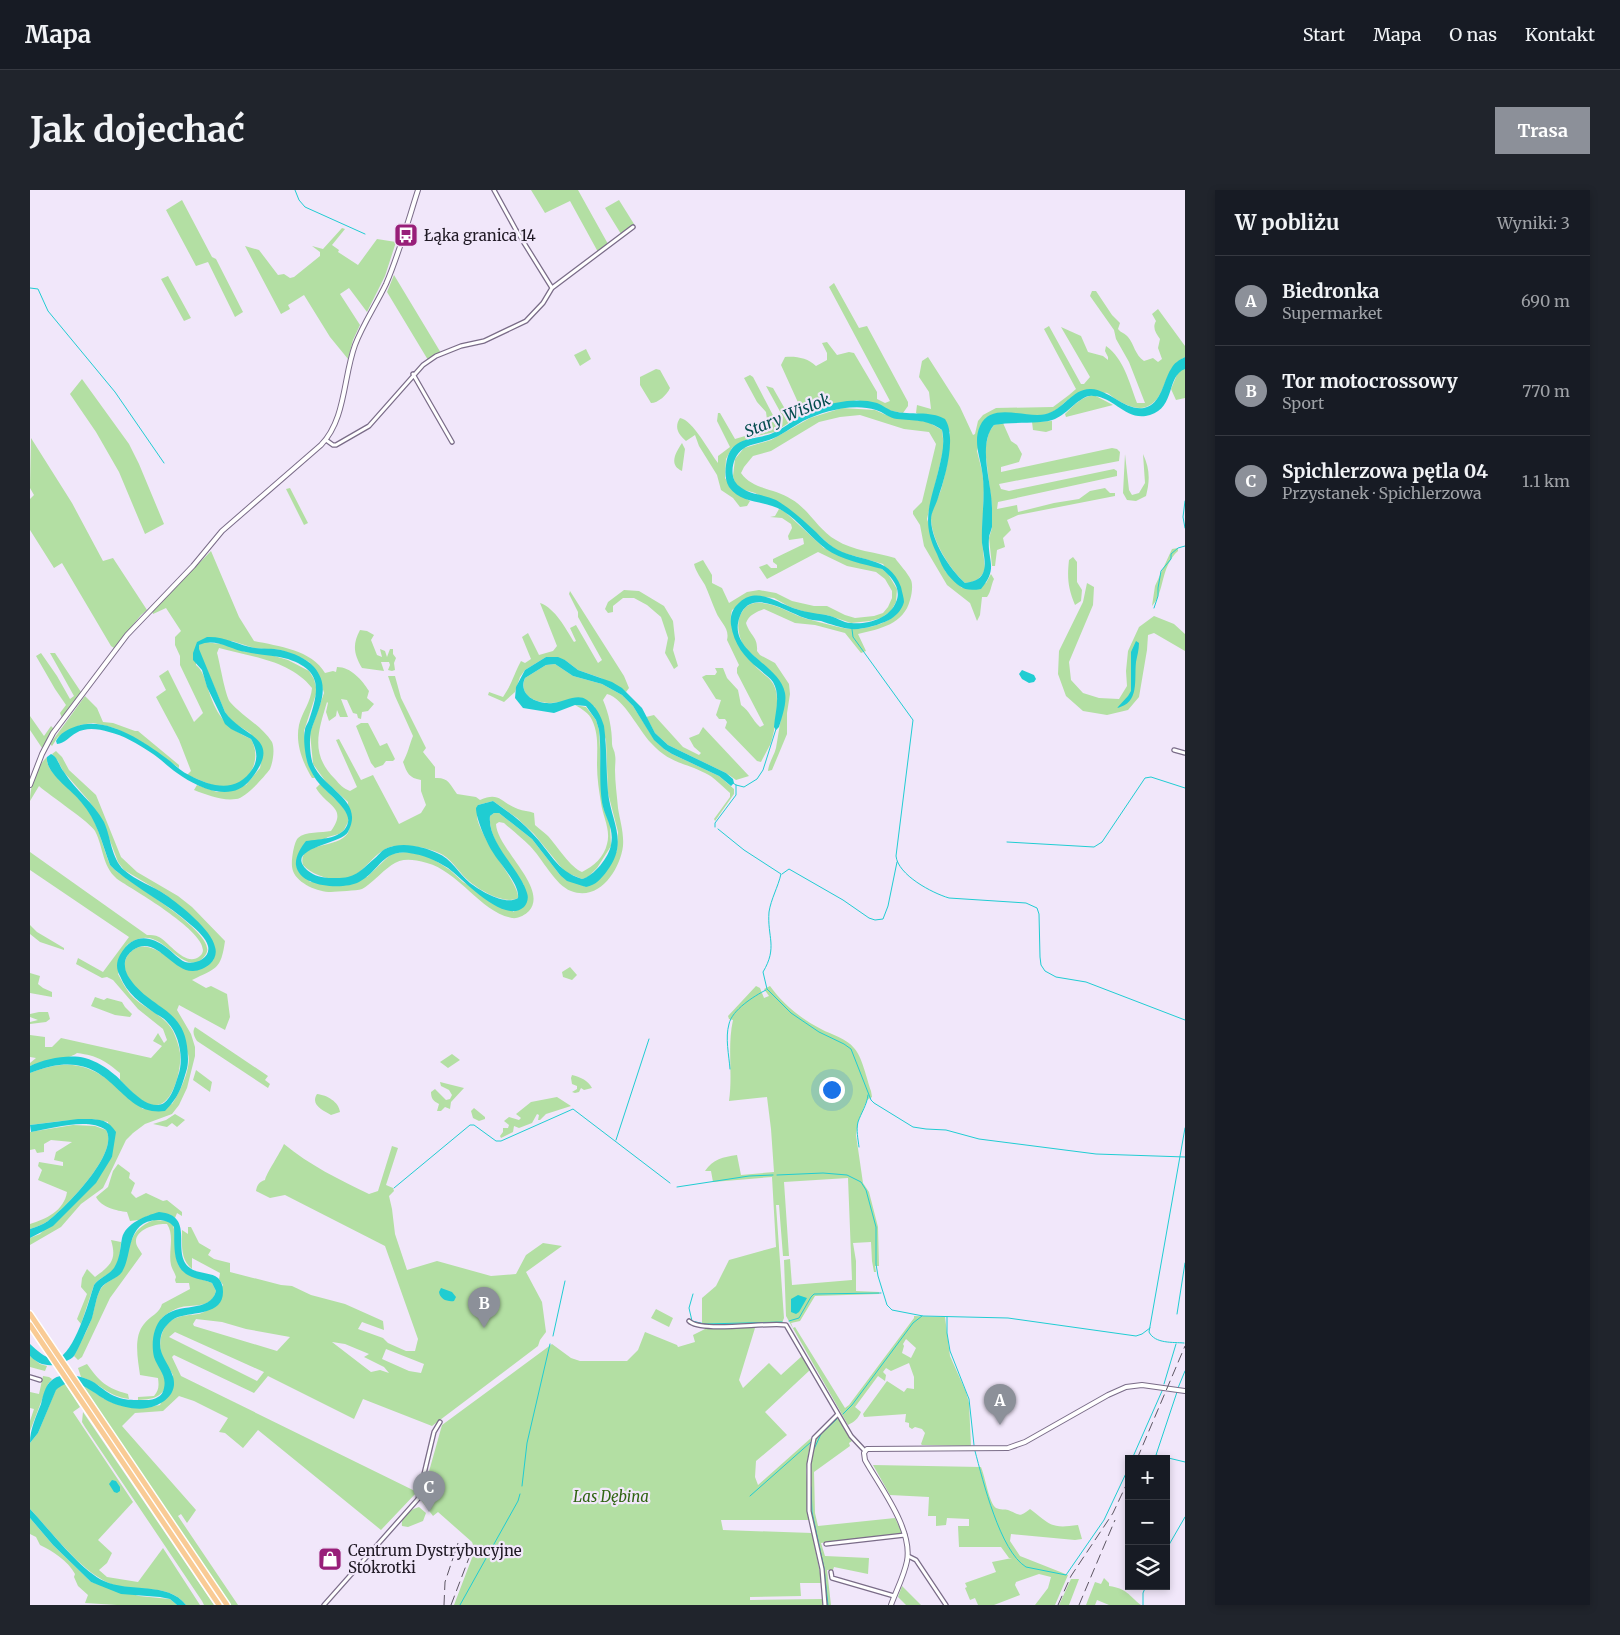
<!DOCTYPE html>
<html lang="pl">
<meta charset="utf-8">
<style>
body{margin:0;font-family:Merriweather,serif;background:#20242c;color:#f1f3f6}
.controls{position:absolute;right:15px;bottom:15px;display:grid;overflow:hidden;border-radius:0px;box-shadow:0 2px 8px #0003}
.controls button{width:45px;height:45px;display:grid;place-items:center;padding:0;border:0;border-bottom:1px solid #363941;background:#171b24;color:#f1f3f6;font:25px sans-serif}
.you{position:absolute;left:801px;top:899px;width:18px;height:18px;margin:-12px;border:4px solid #fff;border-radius:50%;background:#1a73e8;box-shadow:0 0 0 8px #1a73e833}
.badge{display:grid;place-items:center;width:32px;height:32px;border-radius:50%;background:#8c9099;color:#fff;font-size:16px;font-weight:700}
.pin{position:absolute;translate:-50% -41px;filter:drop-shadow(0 1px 2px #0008)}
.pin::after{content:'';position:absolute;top:26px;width:18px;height:15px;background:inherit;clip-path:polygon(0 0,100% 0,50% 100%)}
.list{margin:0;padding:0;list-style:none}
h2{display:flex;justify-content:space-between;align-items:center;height:65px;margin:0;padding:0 20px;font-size:21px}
h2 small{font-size:16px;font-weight:400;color:#9ea1a6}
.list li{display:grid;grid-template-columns:32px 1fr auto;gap:15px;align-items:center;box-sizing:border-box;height:90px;padding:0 20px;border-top:1px solid #363941}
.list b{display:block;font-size:19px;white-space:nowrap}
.list p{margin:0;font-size:16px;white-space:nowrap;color:#9ea1a6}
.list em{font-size:16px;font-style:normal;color:#9ea1a6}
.icon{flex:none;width:28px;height:28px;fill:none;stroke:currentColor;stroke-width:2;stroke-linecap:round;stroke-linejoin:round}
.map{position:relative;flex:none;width:1155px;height:1415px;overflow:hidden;border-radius:0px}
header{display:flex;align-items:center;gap:30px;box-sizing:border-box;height:70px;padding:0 25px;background:#171b24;border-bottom:1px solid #363941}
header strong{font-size:24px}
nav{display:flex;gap:28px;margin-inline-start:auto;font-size:18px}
.intro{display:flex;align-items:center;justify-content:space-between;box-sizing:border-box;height:120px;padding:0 30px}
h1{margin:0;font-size:35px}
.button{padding:12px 22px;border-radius:0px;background:#8c9099;color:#fff;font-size:18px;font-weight:700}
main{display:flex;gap:30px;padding:0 30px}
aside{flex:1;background:#171b24;border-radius:0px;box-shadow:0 2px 8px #0003}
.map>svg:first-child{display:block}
.green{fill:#b3dfa3;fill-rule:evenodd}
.water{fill:#20cdd2}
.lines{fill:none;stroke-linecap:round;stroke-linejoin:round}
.stream{stroke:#20cdd2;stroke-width:1}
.minor-casing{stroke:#7a6c88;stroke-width:5.5}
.tertiary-casing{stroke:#7a6c88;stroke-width:6}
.primary-casing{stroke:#fff;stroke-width:8}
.minor{stroke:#fff;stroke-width:3}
.tertiary{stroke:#fff;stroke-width:4}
.primary{stroke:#f9cb95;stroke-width:5}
.rail{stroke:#5d5663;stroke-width:1;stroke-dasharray:10 5;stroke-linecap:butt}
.labels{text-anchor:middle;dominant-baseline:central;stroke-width:4.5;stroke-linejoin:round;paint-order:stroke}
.poi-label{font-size:15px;fill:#1f1924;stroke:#f1e7fa;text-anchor:start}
.park-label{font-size:15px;font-style:italic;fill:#306513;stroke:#f1e7fa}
.water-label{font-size:16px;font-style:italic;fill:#044c4e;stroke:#f1e7fa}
</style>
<header>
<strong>Mapa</strong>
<nav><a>Start</a><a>Mapa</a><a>O nas</a><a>Kontakt</a></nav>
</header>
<div class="intro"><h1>Jak dojechać</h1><a class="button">Trasa</a></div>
<main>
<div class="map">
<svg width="1155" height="1415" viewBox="0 0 1155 1415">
<rect width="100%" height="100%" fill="#f1e7fa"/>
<path class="green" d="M501,0H548L578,54L568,62L540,11L515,23Z
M152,10L182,67L186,69L213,122L205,127L178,72L166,76L136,20Z
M589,10L604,34L591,44L575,18Z
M312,38L315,39L302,55L309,60L308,62L328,75L347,49L366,52L355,86L337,122L319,98L310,104L330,135L323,150L318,169L300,147L274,105L258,115L260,119L251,124L215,56L229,60L248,85L254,84L260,88L264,87L290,66V62L282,56L293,59Z
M364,85L411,163L398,170L357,102Z
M138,86L161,128L154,131L131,89Z
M804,93L829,138L837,136L878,212V216L873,223L862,221L827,210L760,232L745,242L722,247L710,253L702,258L696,269L695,288L705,302L720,311L717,316L710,317L703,308L691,300L687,285L669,256L665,245L656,251C648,244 644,237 650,228C663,230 680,263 688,273V266L700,257L687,231L688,223H690L705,249L725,243L738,237L736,222L727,212L714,188L720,185L723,187L746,231L753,227L736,196L743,198L759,226L767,223L771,219L751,175L755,167C766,166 778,168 786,176L797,170V163L792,153L797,152L807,165L819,162L824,163L847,202V209L855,213L860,211L799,97Z
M1062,101H1066L1082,125L1090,133L1088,139C1091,143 1095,143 1098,147C1104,154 1105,165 1114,171L1123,168L1128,172L1132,169L1128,158L1130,149C1126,143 1122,138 1126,131L1122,124L1128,119L1155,156V167C1131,179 1138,209 1116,217C1106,221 1092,213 1084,208C1081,206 1080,204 1077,203C1073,202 1043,206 1039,209C1032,214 1026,222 1017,224C996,230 979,217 956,228L947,261L952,281L954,296L952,350L955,379L952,385L948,389L942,392L935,393C919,378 902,351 901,329C901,318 910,306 912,296C917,278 920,260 920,242L886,223L887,215L901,219L899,202L889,187L892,171L898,167L930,217L943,245L945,244L948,231L953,225L966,218L1023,217L1039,205L1046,199L1014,139L1019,136L1051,194H1054L1060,187L1031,137L1051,146L1058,162L1073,166L1078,170V167L1075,161L1076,156C1094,169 1099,192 1107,213H1115L1099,172L1086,149L1084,140L1060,106Z
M556,159L561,169L550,176L544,165Z
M626,179L630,180L640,198C637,205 628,213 621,213L610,195V187Z
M1153,179H1155V208L1146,210L1141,199L1148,182Z
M52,189L99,254L109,274L134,334L115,344L89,282L66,242L40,204Z
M1064,205L1083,215L1036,227L1035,224C1044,215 1051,207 1064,205Z
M812,218L845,220L856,225L898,232L912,240L914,257L897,329L915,381L932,398L956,393L961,384L964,389C961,395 961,402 957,407H952L950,425L947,431L940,413L917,395L894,356L890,335L883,324V321L892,312L906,254L899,242L874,239L830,225L810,227L789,232L741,261L723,266L714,277L711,283C723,300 745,298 761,309C779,319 788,340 806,350C823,361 846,362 865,368C870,375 877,382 881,390C883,395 882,404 880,410C874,434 850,439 828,444L836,461L831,463L815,443L785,435L765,433L734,419C726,422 719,425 716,433C720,446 728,446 727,461L730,465L745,473L759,494L760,504L757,523V544L742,580L738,581C739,572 744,566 746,558L755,504C745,492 734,479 724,466C720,463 716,460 713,455C708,444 705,430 714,419C720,412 729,412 738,414C752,417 764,425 777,429C790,432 809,438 821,439C833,440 856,434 864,426C883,408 864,392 853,374L810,362L801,356L772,330L725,303L711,299L705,293L703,286L705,269L714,258L741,250L780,228Z
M1022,231V240L1016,242L1003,240L1002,232Z
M973,233L981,251L987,255L992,264L989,272L971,277V282L1082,258L1087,259L1090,262L1089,271L969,294L971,299L979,301L1084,279L1087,281V286L968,312L967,319L987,315L988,322L1024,313L1049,309L1060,301L1075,298L1080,303H1085V306L988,325L977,330L981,340L973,348L975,357L967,360L965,376H962L959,348L962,338V317L955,259L959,242L964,235Z
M1,248L42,313L73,371L83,368L117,420L111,425L84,458L81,456L32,373L24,378L0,340V309L4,305L0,298Z
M652,253L655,259L652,281C638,275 646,262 652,253Z
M1095,264L1099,300L1102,305L1109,303L1115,293L1113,264C1120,279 1120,290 1116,306L1106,311L1097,310L1093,303Z
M260,298L278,333L274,335L256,299Z
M749,319L754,321L794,358L852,379L858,384L867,399L866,412L861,421L851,428L840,431L821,433L797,425L782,424L760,417L744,408L725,406L702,420C696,440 714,463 727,478C735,486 743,489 746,501C749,513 745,543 740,555C737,561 734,566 731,572L727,571L695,538L697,532L695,529H689L686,525L691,510L686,509L672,487L676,485H685L687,482L685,478H693L697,488L708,500L711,515C720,521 722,530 730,537L734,535L707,483V478L709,475L697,450C700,438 690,432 686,422C682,413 679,404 675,395C671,388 666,382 664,374L673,370L682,385V393L692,398L699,413L717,402L729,400L746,403L762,411L784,416H797L815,425L825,428L844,426L853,423L858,417L862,408V401L855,389L846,382L817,376L788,362L737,389L729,377L737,374L741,378H747V375L743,372V369L774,354L773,348L759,350L758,346L762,338L761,334L752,328L740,327L745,326Z
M1148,358V361C1130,377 1135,402 1122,416L1125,396L1142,359Z
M181,361L209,427L224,451C248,456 282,460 295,483L303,481L306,482L307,477C321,477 332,490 339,501L337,508L344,514L338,521L332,522L331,529L328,528L327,524L323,523L317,510L311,509L318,527H310L307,520L306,526L299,531L296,522L298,513L297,512C288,542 280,564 305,589C309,594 314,599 320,601L327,597L306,550L309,549L331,590L343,585L369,634L391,623L396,615L391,601V590C379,588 377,583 373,572C378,563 379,556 383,546L365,506L358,486H365L371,508L396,558L393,562L405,577V588C418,587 420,594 427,604L446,607L450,610C470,601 471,613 488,619C493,621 499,621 504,623L505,635C509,639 514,642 518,646C527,656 541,678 552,682C564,676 574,667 577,654C581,640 573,627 571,613C569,601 567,588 567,575C567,559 569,545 562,530C559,523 552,519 545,515L556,517L566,530L569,540L573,617L580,634L581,656L567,678L558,687L552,689L535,682L504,644L487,628L463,611L448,615C448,619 447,624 447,627C450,649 490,694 488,708C475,715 451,701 440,692C430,684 424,672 413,665C406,661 396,658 388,657C378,656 362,654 354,660C343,666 336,678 325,685C311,695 284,687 273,675C266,650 314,660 319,640C321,632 318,621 318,612L296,592L283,574L280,543L294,503L289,485L279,472L272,468L251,460L224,458L202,451L167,452L166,475C173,481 174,487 177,496C186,524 194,537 221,549C233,570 219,596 194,597C182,597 169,589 157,585L161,581L149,550L126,507L136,500L129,486L138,480L164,532L173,523L150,475V466L145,455V447L151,441L136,418L123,424L122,421Z
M1043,367L1047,372V392L1052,400L1051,411L1045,415C1038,398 1037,388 1039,370Z
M1057,393L1064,397L1063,415L1039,472L1041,490L1053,503L1069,508L1089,509L1097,496L1096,481L1098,461L1109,437L1124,426L1144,434L1155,444V461L1124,443L1118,445L1117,460L1109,507L1098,520L1077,525L1053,521L1036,506L1028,484L1029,461L1053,412Z
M594,400L609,401L634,416L643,431L645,449L643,460L648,476L644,479L635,463L638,448L631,427L617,415L604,408H593L583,416V422L578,423L575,419L578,412Z
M540,401L594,486L599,498L596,502L571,488L548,480L535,470L516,467L495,480L490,487L485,502L474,512L458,505L459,502L473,507C482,494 484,484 491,471L495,473L501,469L492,447L498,443L509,465L523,461L527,456L510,413C525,418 536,439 544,452L546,451L540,438L546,435L568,473L572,470L548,427V422L539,404Z
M330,440L337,441L344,445L341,450L347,465L352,467L350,459L355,461L357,467L360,459H363V464L366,468L364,473L365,480L362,481L358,480L360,475L359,472H351L354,481L332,478C324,464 322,455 330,440Z
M174,452L199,455L215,462L234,463L258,470L279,481L284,489L287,501L274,541L277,571L285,588H282C273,573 265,554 269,535C272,522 281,512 282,498C260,470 221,467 189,458L187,463C190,473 195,505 200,512C212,526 232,536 242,552C245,559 243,572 240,579C234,587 216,608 206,609C192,611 177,605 164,600L167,595L187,602L216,595L230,578L233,563L220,543L201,531L195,522L168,459L169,455Z
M11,463L27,486L40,509L44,506L20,463H25L51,502L32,528L30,523L36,515L25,499L6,466Z
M525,474L543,486L572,494L592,505L603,516L624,549L634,559L642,564L689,586L704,599V604L685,631L684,629L700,607V603C692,596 684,587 675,583C653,572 639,573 621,553C609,541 594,508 577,504L573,510C579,524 582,539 582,554C582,558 585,561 585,565C586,569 585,575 585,580C585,592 587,606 588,618C590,631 594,642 593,656C590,680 569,712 541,701C525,695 512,668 500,656C492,648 483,641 474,633L469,632L466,634C467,659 519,698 499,721C495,725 488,729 482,728C452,723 428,681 397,673C369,665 364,672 344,690C340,693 336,697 332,699C326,701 308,701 301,702C288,702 268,694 263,681C261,675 262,668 263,662C264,658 265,651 268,648C275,641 292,643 301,641C318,617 297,617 286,598L290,594L312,616L318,625V632L314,640L309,644L298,647L268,665L280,692L337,687L361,664L376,662L393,665L403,669L420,680L433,692L484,722L494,695C482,678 457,647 460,626L464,623H469L502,649L530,685L556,697L587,661L588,642L578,603L576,550L564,516C554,515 543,513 532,512C528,512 525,513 521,513C506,513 488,506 495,488L516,475Z
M55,506L67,518L73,532L83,533L105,541H108L149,575V578L115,554L87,539L77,536L63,533L50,535L28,547L22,556L20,554Z
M624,525L653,557L669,565L671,563L664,557L659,548L669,544L673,537L719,586L706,590L696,583L638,555L625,543L616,527Z
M0,526L14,546L21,536L24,539L12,558L0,540Z
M331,533H338L350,556L357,553L365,569L363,571H356L353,575L345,578L341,573L326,536Z
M26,561L32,567L39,580L66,605L91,667L107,682L148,706L162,717L195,751C191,780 186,778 162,790L176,798L181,796L197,804L200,827L195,840L149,815L147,820L161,844L165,857V866L157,898L149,915L142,924L115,934L103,943L96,950L73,998L51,1014L31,1037L0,1055V1048L10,1044L82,967L78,932L62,929L31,931L0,935V883C55,861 74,886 113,919L142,914C149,904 162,877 158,864C157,859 135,823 131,818C129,815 125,814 122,811C112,805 101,794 96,783C94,777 94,770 98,765C114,743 139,769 154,779L184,769L174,739L136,705L94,680L88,672L73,632L59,611L33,581L28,571L22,564Z
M17,567V572L20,579C32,594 49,606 60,623C69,638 73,658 80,675L85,680C100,693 189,744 176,764C161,788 141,756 125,750C115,745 105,749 97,755L88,784C92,791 95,798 100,804C112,818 134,824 143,841C146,848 149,855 150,863C152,876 144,914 127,915C113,917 99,898 90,890V883C74,870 68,866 47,863C36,871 15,870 0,876V873L6,868L0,867V845L15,847V857H22L31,848L121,868L132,856L123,851L128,843L134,853L137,850L133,839L108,819L83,790L77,787L72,788L46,774L48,768L73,782L99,747L0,680V662L117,745C121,745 125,745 129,747C140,753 156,778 170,766C190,749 102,699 90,691C72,679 74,658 65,641C61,633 19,605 9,596L0,611C0,596 6,577 17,567Z
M0,735L7,742L34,758V760L10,752L0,744Z
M540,777L547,785L542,790L533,787L532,782Z
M0,783L10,786L8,794L13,798L22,802V807L0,803Z
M726,796L730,798L734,808L739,806L734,799L740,796C753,814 771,829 791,839C802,845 816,848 824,858C832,866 837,890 841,901L842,907L837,910L828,932L826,945L833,993L839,1002L848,1037L849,1076H845L846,1082H844L842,1071L841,1052L823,1053L826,1071V1101L849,1102V1104L785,1106L770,1131L761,1133L763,1138L765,1137L815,1218L819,1215L884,1128V1126L915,1127L920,1166L936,1202L939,1213L941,1256L892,1255L891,1254L895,1243L892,1239L885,1237L882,1239L879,1237V1233L875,1232L876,1224L834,1227L833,1224L857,1191L874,1202L877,1198L884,1199V1187L879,1173L861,1181L856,1178L853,1182L856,1185L855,1191L848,1186L825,1217L831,1222C828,1229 824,1232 818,1235L756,1126L754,1070L760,1069L762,1095L822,1090L818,988L754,992L759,1066H753L749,1015H746L754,1128L752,1133L672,1134V1108L686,1096L699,1070L746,1057L742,987L683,992L681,981H675C683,969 693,967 707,965L711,985L744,982L741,939L737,907L699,911C703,884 697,857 703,830L699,829L698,826ZM876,1149L886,1158L881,1168L872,1163L874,1156L873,1154Z
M65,807L74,810L77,808L92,812L95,817L102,824L100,827L85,825L61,816Z
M9,822H18L20,829L16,832L0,834V832L8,830L0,827V824Z
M165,837L238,886L235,890L240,894L238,898L167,851C164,846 162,842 165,837Z
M422,864L430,870L418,878L410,872Z
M166,880L182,892L180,902L163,890Z
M542,885C550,887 558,890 562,898L554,900L551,898L549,902L545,903L542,902L547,899V896L542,894L541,888Z
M410,892L434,898L421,912L420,919L415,917L411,921H407L409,914C403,911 401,908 401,902L405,899L416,910L420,909L422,905L419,900L411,896Z
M287,904C297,905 309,912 310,922L301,925C293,920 280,915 287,904Z
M527,907L541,916L516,924L510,930H508L509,925L507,924L502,933L489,938L484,936L483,942L471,948L470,946L473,942V938H478L479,935L474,931L479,927L489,930L491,928L486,924L501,912Z
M444,918L455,927V929L449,931L443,928L441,921Z
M145,924L155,930L147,937L142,933L137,937L123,934L136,930Z
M43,935L65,936L76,940C90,963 35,1018 18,1031C12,1035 6,1037 0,1039V1034C16,1029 34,1021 37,1002L8,990L12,980L8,976L9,972L33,976V972L24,970L26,962L42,952L21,950L14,954V962L7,963L5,959L0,960V942Z
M254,954C279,975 310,990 339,1004L348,1001L362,956L368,958L356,995L363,998L364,1001L359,1006L362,1019L365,1044L377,1080L407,1071L461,1086L486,1084L496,1065L513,1053L532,1056L496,1082L512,1112L516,1142L510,1150L508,1156L402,1236L333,1209L324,1229L238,1186L224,1203L144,1165L142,1167L151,1186L387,1302L351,1340L228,1240L213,1258L195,1243L189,1242L198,1228L164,1211L149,1206L133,1221L105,1223L92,1236L166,1320L157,1333L151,1324L148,1326L208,1415H200L53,1196C60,1198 66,1204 73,1208C91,1219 110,1219 130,1215L143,1185C140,1180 136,1174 133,1169C126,1153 132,1131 149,1127C158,1124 168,1126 176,1121C181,1117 189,1101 193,1095L189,1089L190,1083L162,1068V1079C150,1069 152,1055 152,1040L158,1044V1037H161L169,1053L181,1060L178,1065L184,1069L200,1073V1082L251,1095L262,1096L281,1105L315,1114L353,1131L354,1140L332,1132L328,1139L353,1148L358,1153L376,1161H385L388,1149L355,1056L255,1005L240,1008L226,1001C227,995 229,992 235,990C236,984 250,963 254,954ZM166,1129L192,1132L216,1139L260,1147L247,1161L164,1136L163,1134ZM145,1142L234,1182L227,1191L139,1147ZM302,1152L315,1154L339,1164L334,1167L354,1177L359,1183L350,1180L341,1182ZM356,1159L394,1174L391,1183L379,1181L352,1169Z
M88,974L100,983L99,988L105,993L101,1003L106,1008L116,1003L133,1011L137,1010L152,1022V1026L147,1023L145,1028L142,1026L120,1025L109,1030L100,1031L97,1022C87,1021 71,1017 66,1007L78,997L83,981Z
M124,1030L138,1031L143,1035C145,1041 145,1048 145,1055C146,1086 156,1083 182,1093L186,1101C181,1120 163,1113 148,1118C141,1121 136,1124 131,1129L127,1173C143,1195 136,1210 108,1210V1207L124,1206C129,1200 129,1196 128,1188L110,1185C108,1170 103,1147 114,1134C120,1126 130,1123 132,1114L160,1099L159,1093H146L145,1090L146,1087C145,1083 142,1079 141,1075C138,1062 145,1046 137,1034C127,1033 105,1039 106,1052C106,1056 110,1060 112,1064L80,1108L52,1167L48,1170L44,1166C50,1153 58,1140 62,1127C65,1118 66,1105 72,1097C77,1091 86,1089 90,1082C102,1060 96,1040 124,1030Z
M81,1050L91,1052C90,1062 90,1073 83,1080C77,1086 69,1088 64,1095L51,1134L47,1129L57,1104L51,1097L52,1088L57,1079L65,1087C81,1075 87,1070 81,1050Z
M626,1119L643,1128L639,1137L621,1128Z
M723,1137L725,1138L709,1190L713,1198L739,1173L751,1185L772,1166L780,1180L735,1222L757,1245L726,1271L725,1287L728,1295L781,1248L776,1280L780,1330H691L693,1340L782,1343L792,1393H770L771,1406L720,1407V1410L793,1409V1415H424L445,1360L442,1352L408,1322L403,1326L391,1310L412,1235L522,1154L541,1168L550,1171H597L608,1160L615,1142L647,1155L648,1157L665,1152L663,1145L675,1139V1138Z
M0,1166L10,1174L17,1176L15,1181L0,1177Z
M57,1174C70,1192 76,1198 98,1204L99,1209C76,1206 71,1193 51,1187L48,1178Z
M13,1186L19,1187L22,1189L18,1194L0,1241V1231L4,1219L0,1218V1202L9,1204Z
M35,1194L50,1217L43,1222L103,1312L68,1350L82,1363L77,1373L69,1380L77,1387L108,1392L133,1358L170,1415H156C139,1393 108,1402 84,1395C53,1385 22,1342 0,1319V1253L8,1243L26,1199L30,1196Z
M53,1222L184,1415H174L172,1411L55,1237L52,1232Z
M806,1228L809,1229L822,1251L819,1253L820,1256L784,1282L785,1323L788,1336L865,1328L873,1344L791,1353L795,1366L839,1368L838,1384L804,1377L803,1380H797L801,1415H796L793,1381L780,1318L779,1279L784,1252L787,1246Z
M843,1275L951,1277C955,1286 959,1313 966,1318C970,1320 975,1319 978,1320C991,1325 988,1328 1000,1319C1021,1335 1021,1339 1048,1335L1052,1349L1045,1350L981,1344L980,1351L990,1366L1038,1385L1025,1415H1005L1018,1398L1021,1387L1009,1384L986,1392L985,1395L990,1405L964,1415H948L945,1408L940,1410L935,1398L937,1397L935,1393L966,1382L962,1372L982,1368H979L971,1357H929L928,1336H939V1329L917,1328L916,1335L906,1336V1326H898L899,1307L860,1305Z
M389,1317L396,1323L393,1331L378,1337L372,1336C370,1327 381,1319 389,1317Z
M0,1328L23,1355L61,1392L109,1406L140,1409L147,1415H87L55,1413L58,1405L48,1396L44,1387L45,1384C38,1371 23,1361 10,1355L6,1347L0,1344Z
M1074,1388L1079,1393V1396C1098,1399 1098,1405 1111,1415H1079L1067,1410L1065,1415H1056L1065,1392L1071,1394Z
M1041,1389H1049L1039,1415H1029Z
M872,1396L891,1415H876L868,1407Z"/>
<path class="water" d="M1155,167V179C1136,186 1146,217 1120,225C1096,232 1085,207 1063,206C1051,204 1038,224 1025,229C1012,235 982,231 964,235C947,255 962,293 962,318C962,324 962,331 962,337C961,341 959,345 959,348C957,372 969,377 951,399C934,402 929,397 918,385C913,379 910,371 907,364C890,331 901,312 909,278C912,265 915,254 912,240C897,229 884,231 867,229C859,228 853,222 846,220C823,213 794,221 773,231C762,237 751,246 739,250C731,253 720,254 713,259C702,266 698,288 709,296C719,305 734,304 746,310C760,318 774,331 786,342C791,347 797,353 803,357C827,373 859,364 871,397C872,402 874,408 874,412C872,420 865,427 859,430C849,435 832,440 821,439C811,438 800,434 791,431C785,430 780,430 775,428C757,422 721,397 710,426C696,462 749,473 755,503C757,513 752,527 749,537L746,540L744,537C745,523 751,505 743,492C740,487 733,483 729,479C714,467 704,454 701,435C700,425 702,419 710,412C727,397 746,412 763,418C774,422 784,423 796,425C805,426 813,433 821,433C838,435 860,428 866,412C872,399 862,387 852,379C834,374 811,370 796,359C781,348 769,331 753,321C737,310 712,315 699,297C695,290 695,282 696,275C700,243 726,252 745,242C754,238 762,231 770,226C784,218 801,213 817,211C826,210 838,210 847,213C853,215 858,220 863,221C881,226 899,220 915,229C927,247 915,288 908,308C906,315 901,322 901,330C902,352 919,378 935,393C942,392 950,390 953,383C957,375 953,361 952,353C951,329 956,305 952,281C950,267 943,251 950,236C961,211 996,229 1016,224C1033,220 1043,198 1061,199C1080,200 1095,221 1114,218C1132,214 1133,191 1141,179C1144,173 1149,170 1155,167Z
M177,447C194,446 208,455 225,458C233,459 242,458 251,460C263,463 276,468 284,477C302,498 288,518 281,541C279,550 280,566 283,574C294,600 335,610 318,642C312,654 253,658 277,680C284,686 292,688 302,688C324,689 328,683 344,669C348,666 351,661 355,659C370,651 393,656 407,663C422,669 428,683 440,693C451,701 475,716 488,708C490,694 469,673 462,661C456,651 446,629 446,618L448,615L463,611C477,621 490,630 502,643C520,661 526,681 552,689C564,686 579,667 581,655C584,639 577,631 573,617C568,595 572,563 569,540L566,530L556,516L545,515L524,523L493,518L485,508L486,497L495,480L516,467H528L535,470L548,480L582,492L592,498L612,518L625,543L638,555L696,583L703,589L704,593L701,596L689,586L642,564L634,559L624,550L603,516L592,505L572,494L543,486L525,474L516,475L495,488C487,506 509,515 523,513C535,512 547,503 557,510C566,516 571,526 574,536C577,558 576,580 578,602C581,632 599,652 577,681C571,689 566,695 556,697L537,691L530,685L502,649L469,623H464L460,626C457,653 491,680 497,703C499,708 497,714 494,717C474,735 433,689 418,678C405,670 394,665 379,663C352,659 349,682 329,692C314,700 269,698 266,675C265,667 271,657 276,651C290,649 315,649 318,632C321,618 292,600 285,588C282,583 278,576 277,571C275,563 273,548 275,540C275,537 278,533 279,530C289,500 293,481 258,469C244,465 230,465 216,462C201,460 185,447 169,455V459L195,522C213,548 254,547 221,589C202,614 168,598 147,583C138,577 130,568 120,562C108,554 93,545 79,542C68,539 56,537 46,543C39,547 35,553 27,554L26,551C30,543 38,539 47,536C78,526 116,553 140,571C146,576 152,582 159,585C182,597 207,604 223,578C229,568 226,558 221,549L201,539L195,534L177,497L172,480L163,470V463L167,452Z
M1106,451L1109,453C1109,460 1107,466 1106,472C1104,490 1110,513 1087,518L1098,506L1101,501V462Z
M992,480L1004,485L1006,489L1004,492L999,493L992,489L989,484Z
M21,564C28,567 29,576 34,582C45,600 64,613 74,632C81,647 81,668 94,680C106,691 123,696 136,705C150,715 182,740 185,757C187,763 185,769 180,774C175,778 169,781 163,781C142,782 126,744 103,760C98,764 94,769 95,776C95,781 98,786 100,789C120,818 152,818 157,856C158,865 159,873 156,882C151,899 148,908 135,921C84,928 84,849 0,883V876C15,869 38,864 55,868C66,871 77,878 85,885C96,894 117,923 134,913C142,907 145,895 148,886C154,870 150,846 138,833C135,829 130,826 126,824C111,813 97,804 90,786C86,779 86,772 90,765C102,744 119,744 137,758C143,762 148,769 155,772C165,775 181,768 178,756C176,748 167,740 161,735C138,714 109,700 85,680L80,675C72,653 67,630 51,612C42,600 15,583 17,567Z
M48,929C64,929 77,927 86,942L82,967L66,993L23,1036L0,1048V1039C6,1037 12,1035 18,1031C35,1018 90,963 76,940C58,927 21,939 1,942L0,935Z
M129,1022C167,1025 140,1063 160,1078C168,1084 181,1082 188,1088C192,1092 193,1097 193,1102C193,1125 163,1122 148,1127C140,1130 133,1138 131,1146C127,1164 137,1170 142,1184C150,1203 133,1215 117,1218C106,1220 91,1217 80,1212C64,1205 45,1182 26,1200L8,1243L0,1253C0,1239 6,1227 11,1214C13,1206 15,1195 22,1190C31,1181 55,1186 65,1193C72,1198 78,1204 87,1207C94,1210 102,1210 110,1210C115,1210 123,1211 128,1207C132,1205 133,1202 134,1198C137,1185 128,1179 124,1167C121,1154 123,1137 132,1128C148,1111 180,1124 186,1101L182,1093C176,1090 169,1090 162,1087C141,1079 145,1056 144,1037C140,1032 135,1030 128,1030C95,1031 103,1066 92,1082C87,1089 76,1091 71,1098C66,1107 65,1118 62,1128C61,1131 46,1164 44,1166C41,1170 30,1174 24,1175C14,1176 7,1173 0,1166V1154C8,1161 16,1170 27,1168C44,1165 59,1111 64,1095C69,1088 79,1085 84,1078C90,1068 90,1059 92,1048C96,1033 115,1026 129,1022Z
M411,1098L422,1102L426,1107L424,1111C417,1112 410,1109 409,1102Z
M768,1105L777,1108L769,1122L766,1124L761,1122V1109Z
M82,1290L86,1291L90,1297V1301L87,1303L84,1302L79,1294Z
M0,1319C19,1339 50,1380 74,1391C99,1403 138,1391 156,1415H147L140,1409L130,1407L91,1404L61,1392L23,1355L0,1328Z"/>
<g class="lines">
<path class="stream" d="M265,0L269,10L275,17L335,44
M0,98L8,99L18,121L85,202L134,273
M1155,311L1153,327L1155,338
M1124,418L1128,406V398L1131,381L1141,369V364L1148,358L1155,356
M822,439L823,447L883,530L866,666C868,685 902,703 919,708L996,713L1007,718L1009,724L1010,767L1011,775L1015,781L1026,787L1056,792L1155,830
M703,593L706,595L714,597L727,589L733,580L746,539
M685,637V633L706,605V595
M688,639L714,660L751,684C748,697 741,709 739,722C737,747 748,757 733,782L737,799L761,823L789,842L814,854L821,859L841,910L844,913L883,937L896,939L916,940L949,949L1066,964L1155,967
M977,652L1064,657L1072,652L1115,588L1121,587L1155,598
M752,684L759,679L813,710L839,728L845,730L853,729L858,716L867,672
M700,879C699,865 695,848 699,834C702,820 724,806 736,800
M586,950L619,849
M829,957C828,949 826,940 828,932C831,923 837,915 838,905
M747,985L793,983L817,985L831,992L836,1000L846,1037V1074L848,1086L857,1115L862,1120L893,1126L978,1128L1106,1146L1112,1144L1120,1138
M647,997L719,986L743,985
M364,998L440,935H444L466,951H471L543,919L640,993
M663,1104L659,1118L662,1131L675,1134L752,1132
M1147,1124L1155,1073
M917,1127V1143L920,1161L939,1209L944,1255
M759,1131L769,1128L781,1107L784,1104L851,1103
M523,1146L535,1091
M1154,1153C1143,1152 1125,1154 1119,1142L1155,938
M1134,1194L1146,1154
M1148,1198L1155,1181
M1147,1202L1126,1265L1155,1272
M813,1224L822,1215L883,1133L892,1126
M784,1259L791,1244L807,1229
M945,1261C953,1291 970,1361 996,1377L1036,1385L1074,1330L1099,1277
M1102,1269L1132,1201
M492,1296L497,1253L520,1154
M781,1297L782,1322L794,1378L798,1415
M720,1306L781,1252
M1136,1360L1155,1327
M430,1415L488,1311L490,1304
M1113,1415V1403L1116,1396"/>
<g class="minor-casing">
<path id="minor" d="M464,0L486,40L522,98
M383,184L422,252
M296,250L303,255H306L339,236L393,175L406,166L431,156L454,151L496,131L513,113L522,98L603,37
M1144,560L1155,563
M659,1131C671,1143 736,1132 756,1135L821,1246L835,1261
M0,1187L10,1190
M796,1354L875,1345
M878,1366L886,1370L916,1415
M801,1382L802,1388L864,1406
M294,1415L388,1309L404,1242L410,1232
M795,1415L792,1379L779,1321V1274L784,1248L808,1224"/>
</g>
<g class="tertiary-casing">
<path id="tertiary" d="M0,595L12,564L23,543L97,445L163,376L192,341L291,255C316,229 313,188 325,155C333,134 346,115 356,94C369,64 378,31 388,0
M861,1415C866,1401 874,1386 877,1371C883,1339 850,1297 835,1270L834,1263L837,1259L978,1258L995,1252L1078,1205L1096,1197L1112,1195L1155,1201"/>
</g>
<g class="primary-casing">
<path id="primary" d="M0,1124L197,1415
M0,1135L189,1415"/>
</g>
<use href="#minor" class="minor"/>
<use href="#tertiary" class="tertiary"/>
<use href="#primary" class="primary"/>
<path class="rail" d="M1107,1269L1155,1156
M414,1415L415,1392L428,1353
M421,1415L442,1360
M1028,1415L1041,1386L1083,1323L1099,1289
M1049,1415L1085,1330"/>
</g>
<defs>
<g id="bus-square" transform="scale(1.25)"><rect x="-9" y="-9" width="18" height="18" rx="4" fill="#981f79" stroke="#f1e7fa"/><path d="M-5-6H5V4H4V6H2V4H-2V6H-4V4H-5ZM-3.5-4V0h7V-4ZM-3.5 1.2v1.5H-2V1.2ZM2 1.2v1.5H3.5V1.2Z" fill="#fff"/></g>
<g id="shop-square" transform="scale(1.25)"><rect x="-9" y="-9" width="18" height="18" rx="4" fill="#981f79" stroke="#f1e7fa"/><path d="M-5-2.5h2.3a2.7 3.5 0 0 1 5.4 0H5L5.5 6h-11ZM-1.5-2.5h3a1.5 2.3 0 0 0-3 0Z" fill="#fff"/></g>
</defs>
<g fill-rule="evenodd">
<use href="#bus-square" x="376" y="45"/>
<use href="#shop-square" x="300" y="1369"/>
</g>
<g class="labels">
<g class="poi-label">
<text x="394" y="45">Łąka granica 14</text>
<text x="318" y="1360">Centrum Dystrybucyjne<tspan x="318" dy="17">Stokrotki</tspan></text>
</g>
<g class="park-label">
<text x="581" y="1306">Las Dębina</text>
</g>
<g class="water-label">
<text transform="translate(757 225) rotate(-22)">Stary Wislok</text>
</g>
</g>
</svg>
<div class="controls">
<button>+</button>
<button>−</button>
<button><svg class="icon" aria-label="layers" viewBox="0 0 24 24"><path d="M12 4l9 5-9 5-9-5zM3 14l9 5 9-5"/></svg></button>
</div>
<div class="you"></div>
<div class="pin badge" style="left:970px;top:1235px">A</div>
<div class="pin badge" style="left:454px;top:1138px">B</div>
<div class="pin badge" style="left:399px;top:1322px">C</div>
</div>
<aside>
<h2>W pobliżu<small>Wyniki: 3</small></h2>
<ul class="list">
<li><span class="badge">A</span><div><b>Biedronka</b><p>Supermarket</p></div><em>690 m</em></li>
<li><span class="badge">B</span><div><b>Tor motocrossowy</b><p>Sport</p></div><em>770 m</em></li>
<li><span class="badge">C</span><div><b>Spichlerzowa pętla 04</b><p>Przystanek · Spichlerzowa</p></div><em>1.1 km</em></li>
</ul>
</aside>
</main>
